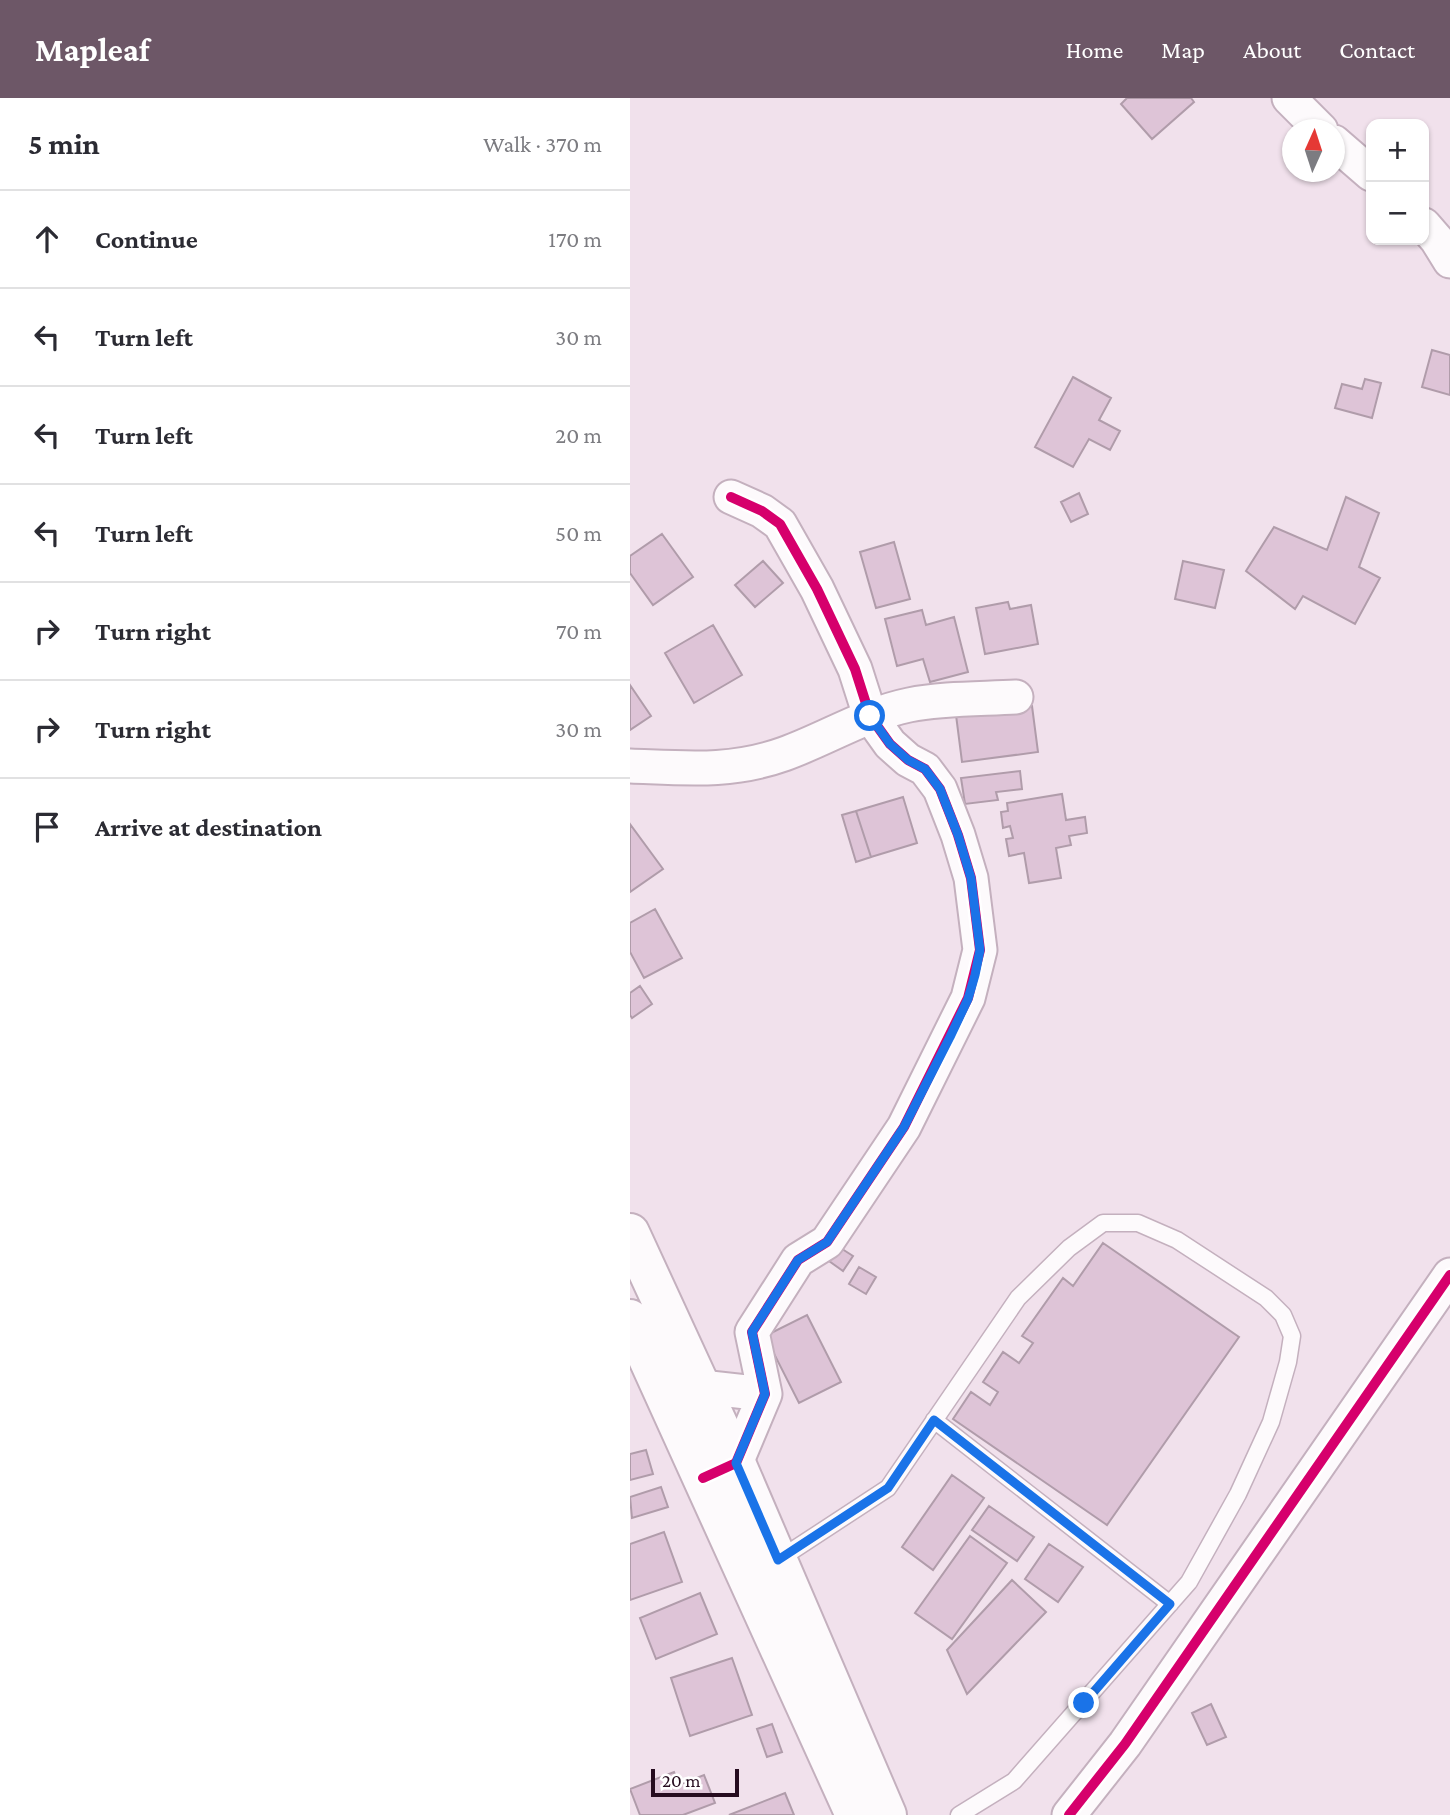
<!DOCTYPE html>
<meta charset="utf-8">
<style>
body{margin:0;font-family:"Crimson Pro",serif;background:#f7f7f7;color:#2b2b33}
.controls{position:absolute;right:21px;top:21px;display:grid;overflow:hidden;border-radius:14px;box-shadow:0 2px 5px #0004}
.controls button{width:63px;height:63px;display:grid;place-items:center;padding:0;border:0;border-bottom:2px solid #e1e1e2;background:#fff;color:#2b2b33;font:35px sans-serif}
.compass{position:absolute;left:652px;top:21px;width:63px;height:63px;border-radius:50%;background:#fff;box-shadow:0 2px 5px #0004;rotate:3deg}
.scale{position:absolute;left:21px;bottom:18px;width:88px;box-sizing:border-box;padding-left:7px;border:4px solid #260c1f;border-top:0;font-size:19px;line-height:24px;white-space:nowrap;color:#260c1f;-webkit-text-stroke:5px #fff;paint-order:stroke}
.stop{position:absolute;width:21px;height:21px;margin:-16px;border:5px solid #1a73e8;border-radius:50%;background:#fff}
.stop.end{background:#1a73e8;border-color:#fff;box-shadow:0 2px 7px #0008}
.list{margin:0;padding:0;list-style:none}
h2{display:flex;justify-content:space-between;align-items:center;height:91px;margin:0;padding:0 28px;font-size:30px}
h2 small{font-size:23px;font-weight:400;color:#7c7c81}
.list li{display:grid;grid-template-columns:46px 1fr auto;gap:21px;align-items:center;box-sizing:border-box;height:98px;padding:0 28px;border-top:2px solid #e1e1e2}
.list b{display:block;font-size:26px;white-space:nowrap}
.list em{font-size:23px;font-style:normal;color:#7c7c81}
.icon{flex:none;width:38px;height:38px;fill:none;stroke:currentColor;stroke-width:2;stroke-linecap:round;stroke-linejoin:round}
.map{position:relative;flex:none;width:820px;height:1717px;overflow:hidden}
header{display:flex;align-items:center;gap:42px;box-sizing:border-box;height:98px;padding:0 35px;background:#6d5767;color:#fff}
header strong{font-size:33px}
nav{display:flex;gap:38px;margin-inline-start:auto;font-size:24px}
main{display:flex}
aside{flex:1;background:#fff}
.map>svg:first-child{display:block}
.building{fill:#dec4d7;stroke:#b09caa;stroke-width:2}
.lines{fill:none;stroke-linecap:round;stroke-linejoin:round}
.service-casing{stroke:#c4b0be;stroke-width:19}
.minor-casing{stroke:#c4b0be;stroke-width:37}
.secondary-casing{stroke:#c4b0be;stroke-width:42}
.service{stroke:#fdfafc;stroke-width:16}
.minor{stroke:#fdfafc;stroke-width:33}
.secondary{stroke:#fdfafc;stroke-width:38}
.cycleway-casing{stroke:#fff;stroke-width:15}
.cycleway{stroke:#d6006c;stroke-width:10}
.route{stroke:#1a73e8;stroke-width:9}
</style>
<header>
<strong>Mapleaf</strong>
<nav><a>Home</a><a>Map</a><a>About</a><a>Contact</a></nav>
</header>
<main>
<aside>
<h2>5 min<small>Walk · 370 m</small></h2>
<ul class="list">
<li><svg class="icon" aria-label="ahead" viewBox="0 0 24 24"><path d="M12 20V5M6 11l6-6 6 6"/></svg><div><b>Continue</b></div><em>170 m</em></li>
<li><svg class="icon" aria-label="left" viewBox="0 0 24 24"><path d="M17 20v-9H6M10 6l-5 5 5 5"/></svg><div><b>Turn left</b></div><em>30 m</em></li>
<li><svg class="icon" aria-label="left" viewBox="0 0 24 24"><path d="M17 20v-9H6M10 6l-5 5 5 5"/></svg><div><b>Turn left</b></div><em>20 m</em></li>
<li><svg class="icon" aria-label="left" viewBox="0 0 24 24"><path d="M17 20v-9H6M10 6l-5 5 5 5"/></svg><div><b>Turn left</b></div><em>50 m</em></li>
<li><svg class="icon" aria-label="right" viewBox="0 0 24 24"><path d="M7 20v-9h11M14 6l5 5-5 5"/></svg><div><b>Turn right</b></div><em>70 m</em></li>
<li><svg class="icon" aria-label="right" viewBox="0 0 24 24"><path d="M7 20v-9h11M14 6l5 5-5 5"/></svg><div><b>Turn right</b></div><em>30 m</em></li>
<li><svg class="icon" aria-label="arrive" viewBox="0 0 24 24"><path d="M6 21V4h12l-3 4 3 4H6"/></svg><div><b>Arrive at destination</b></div></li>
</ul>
</aside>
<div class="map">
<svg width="820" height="1717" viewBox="0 0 820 1717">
<rect width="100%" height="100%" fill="#f1e1ec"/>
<path class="building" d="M497,0H561L564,4L522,41L491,6Z
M802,252L820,257V297L792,289Z
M443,279L481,300L469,322L490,333L480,352L459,341L443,369L405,349Z
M735,281L751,285L742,320L705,310L712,286L732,291Z
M449,395L458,416L441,424L431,404Z
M716,399L749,415L729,469L750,480L725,526L673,498L665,511L616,473L644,429L697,452Z
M32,436L63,479L23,507L0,475V458Z
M264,444L280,501L246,510L230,454Z
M133,463L153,485L125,509L105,487Z
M553,463L594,472L585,510L545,501Z
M378,504L380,511L401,507L408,546L355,556L346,510Z
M292,512L296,527L324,519L338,574L300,584L293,561L267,568L255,521Z
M83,527L112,577L64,605L35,555Z
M0,587L21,618L0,632Z
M402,608L408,654L332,664L326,617Z
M390,673L392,691L366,694L368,702L335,706L331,680Z
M432,696L436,722L455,719L457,735L439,738L441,747L426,750L431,780L399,785L394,755L379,758L376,741L383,740L380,728L373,730L371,714L378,713L377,705Z
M273,699L287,745L241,759L226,713Z
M226,713L241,759L226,764L212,717Z
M0,726L33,771L0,794Z
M25,811L52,860L14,880L0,854V825Z
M10,888L22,906L2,920L0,917V895Z
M473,1145L609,1239L477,1427L323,1321L341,1294L360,1307L368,1294L353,1284L373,1254L389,1265L403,1245L392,1238L433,1180L443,1188Z
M209,1149L223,1158L213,1173L199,1163Z
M229,1169L246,1179L236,1196L219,1186Z
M177,1217L211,1284L169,1305L135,1238Z
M16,1352L23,1376L0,1382V1356Z
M322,1377L354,1400L303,1472L272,1449Z
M31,1389L38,1409L2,1420L0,1399Z
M359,1408L404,1439L387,1463L342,1432Z
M34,1434L52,1484L0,1502V1446Z
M340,1438L377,1465L322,1541L285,1515Z
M419,1446L453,1469L428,1504L395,1481Z
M382,1482L416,1514L337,1596L317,1552Z
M70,1495L87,1536L26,1561L10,1520Z
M102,1560L122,1617L60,1638L41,1580Z
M581,1606L596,1639L577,1647L562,1615Z
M142,1626L152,1654L137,1659L127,1631Z
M44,1674L49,1687L74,1677L85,1705L53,1717H10L0,1691Z
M155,1695L164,1717H99Z"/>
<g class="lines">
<g class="service-casing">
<path id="service" d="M304,1322L540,1506
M148,1462L258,1390L388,1200L439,1150L473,1125H508L547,1142L636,1200L653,1217L662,1238L658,1264L641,1324L608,1396L559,1484L384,1683L329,1717"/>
</g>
<g class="minor-casing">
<path id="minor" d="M659,0L691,32
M704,44L741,76
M794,127L807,142L820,163
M0,668C55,670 101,675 154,656C196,641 235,616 279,607C313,600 351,601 386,599
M52,1299L71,1289L135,1296
M91,1372L106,1365L135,1296L122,1234L168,1162L197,1144L274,1029L338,900L350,852L341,780L328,737L310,691L295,671L278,662L260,646L240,618L225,571L187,491L150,426L132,413L101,399
M439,1717L495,1646L820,1177"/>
</g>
<g class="secondary-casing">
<path id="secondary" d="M0,1135L106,1365L257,1717
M0,1221L225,1717"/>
</g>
<use href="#service" class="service"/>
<use href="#minor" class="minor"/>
<use href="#secondary" class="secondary"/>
<g class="cycleway-casing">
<path id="cycleway" d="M73,1380L106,1365L135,1296L122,1234L168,1162L197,1144L274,1029L338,900L350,852L341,780L328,737L310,691L295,671L278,662L260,646L240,618L225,571L187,491L150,426L132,413L101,399
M439,1717L495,1646L820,1177"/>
</g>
<use href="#cycleway" class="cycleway"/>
</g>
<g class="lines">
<path class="route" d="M240,618L260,646L278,662L295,671L310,691L328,737L341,780L350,852L345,877L338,901L320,939L274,1029L197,1144L168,1162L122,1234L135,1296L106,1365L148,1462L258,1390L304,1322L540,1506L454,1605"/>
</g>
</svg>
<div class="controls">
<button>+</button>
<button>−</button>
</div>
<svg class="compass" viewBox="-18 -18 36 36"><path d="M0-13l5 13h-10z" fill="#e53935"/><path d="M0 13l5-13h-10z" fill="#7c7c81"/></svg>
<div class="scale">20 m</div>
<div class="stop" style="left:240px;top:618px"></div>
<div class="stop end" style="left:454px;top:1605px"></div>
</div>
</main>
